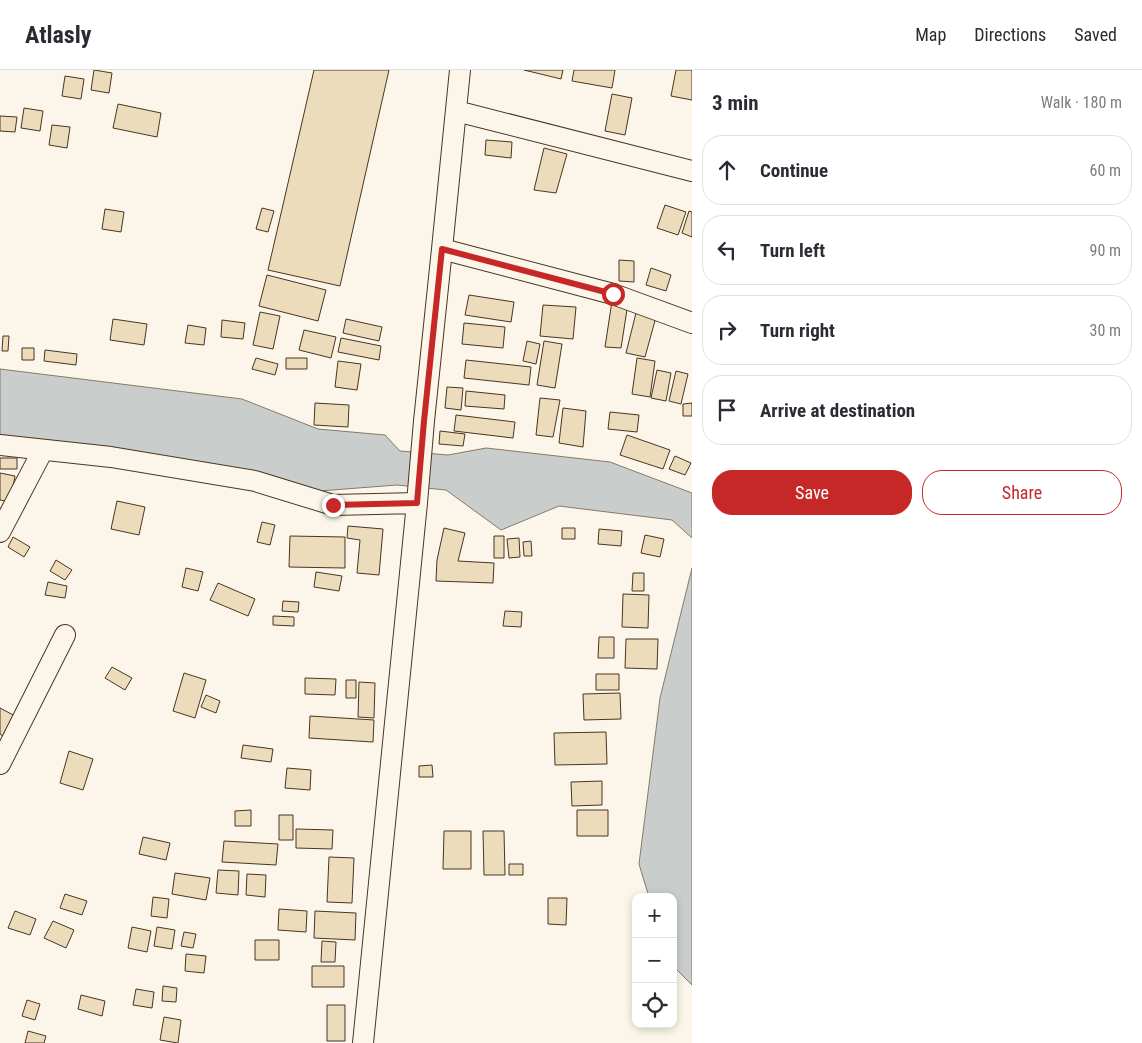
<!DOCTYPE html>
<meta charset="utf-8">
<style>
body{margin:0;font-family:"Roboto Condensed",sans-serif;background:#f7f7f7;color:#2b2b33}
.controls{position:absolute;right:15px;bottom:15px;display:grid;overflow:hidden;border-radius:10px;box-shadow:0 2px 8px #0003}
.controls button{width:45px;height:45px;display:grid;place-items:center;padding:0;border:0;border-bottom:1px solid #e1e1e2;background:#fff;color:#2b2b33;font:25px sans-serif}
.stop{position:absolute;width:15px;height:15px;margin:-11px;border:4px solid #c62828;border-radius:50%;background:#fff}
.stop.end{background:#c62828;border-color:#fff;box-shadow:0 1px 5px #0008}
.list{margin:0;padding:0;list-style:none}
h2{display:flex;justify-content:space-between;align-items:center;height:65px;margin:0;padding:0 20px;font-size:21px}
h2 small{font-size:16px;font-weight:400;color:#7c7c81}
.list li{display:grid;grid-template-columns:32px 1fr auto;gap:15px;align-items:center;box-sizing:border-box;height:70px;margin:0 10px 10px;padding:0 10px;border:1px solid #e1e1e2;border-radius:20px}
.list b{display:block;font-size:19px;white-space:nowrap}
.list em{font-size:16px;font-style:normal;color:#7c7c81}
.actions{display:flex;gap:10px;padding:15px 20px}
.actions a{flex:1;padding:11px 0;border:1px solid #c62828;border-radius:20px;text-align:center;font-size:18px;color:#c62828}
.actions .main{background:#c62828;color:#fff}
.icon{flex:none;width:28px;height:28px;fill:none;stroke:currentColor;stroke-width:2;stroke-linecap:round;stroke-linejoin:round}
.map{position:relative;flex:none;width:692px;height:973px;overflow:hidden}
header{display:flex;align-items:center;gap:30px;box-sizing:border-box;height:70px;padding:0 25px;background:#fff;border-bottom:1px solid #e1e1e2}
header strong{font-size:24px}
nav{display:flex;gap:28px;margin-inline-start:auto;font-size:18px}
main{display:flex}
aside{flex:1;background:#fff}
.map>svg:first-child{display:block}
.water{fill:#c9cecd;stroke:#887966}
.building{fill:#ecdcbc;stroke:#4a3520}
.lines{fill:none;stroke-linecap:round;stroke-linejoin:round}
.minor-casing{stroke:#4a3520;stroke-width:22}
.minor{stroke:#fbf6e9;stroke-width:20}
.route{stroke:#c62828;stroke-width:6}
</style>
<header>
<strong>Atlasly</strong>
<nav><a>Map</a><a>Directions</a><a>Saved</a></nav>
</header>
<main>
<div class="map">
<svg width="692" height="973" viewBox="0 0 692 973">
<rect width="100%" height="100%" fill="#fbf6e9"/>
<path class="water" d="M0,299L242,329L318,359L385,365L400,381L448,385L486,378L610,392L692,423V468L672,450L559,436L501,460L446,420L397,415L319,421L0,369Z
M692,498V915L673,896V827H649L639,794L660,628Z"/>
<path class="building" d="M94,0L112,3L109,23L91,20Z
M314,0H389L340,216L268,200Z
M524,0H563L561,9Z
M574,0H615L612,18L572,11Z
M676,0H692V30L671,26Z
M65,6L84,9L81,29L62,26Z
M612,24L632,28L625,65L605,61Z
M118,34L161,43L157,67L113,58Z
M24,38L43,41L40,61L21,58Z
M0,46L17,47L15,62L0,61Z
M52,55L70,57L67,78L49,75Z
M486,70L512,72L511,88L485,85Z
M544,78L567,84L556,123L534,120Z
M665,135L686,142L678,165L657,158Z
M262,138L274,141L268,162L256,159Z
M105,139L124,142L121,162L102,159Z
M689,141L692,142V167L682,163Z
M619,190L634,191V212L619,211Z
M651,198L671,205L666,221L646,215Z
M267,205L326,220L318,251L259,236Z
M469,225L514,232L511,252L465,245Z
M612,231L628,233L621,278L605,277Z
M543,235L576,237L573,269L540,266Z
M260,242L280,246L273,279L253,275Z
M636,243L656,247L645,287L626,283Z
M113,249L147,254L144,275L110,270Z
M346,249L382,257L379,271L343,263Z
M222,250L245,253L243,269L221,267Z
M464,253L505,257L503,278L462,274Z
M188,255L206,258L204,275L185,273Z
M304,260L336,267L331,288L299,280Z
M3,266H9L8,281H2Z
M341,268L381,276L379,290L338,282Z
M527,271L540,274L536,294L523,291Z
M544,271L562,274L555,318L537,315Z
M22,278H34V290H22Z
M45,280L77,284L76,295L44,291Z
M256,288L278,294L275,305L252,299Z
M286,288H307V299H286Z
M637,288L655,291L650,327L632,324Z
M466,290L531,297L529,315L464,308Z
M338,291L361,294L357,320L335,317Z
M657,300L671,303L666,331L651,328Z
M676,301L688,304L681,334L669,331Z
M447,317L463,318L461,340L445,338Z
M466,321L505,325L504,339L465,336Z
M540,328L560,330L553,367L536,365Z
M315,333L349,335L348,357L314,355Z
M692,333V346H683V334Z
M563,338L586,341L583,377L559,373Z
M610,342L639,345L637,362L608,359Z
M456,345L515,352L513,368L454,361Z
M440,361L465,364L463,376L439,374Z
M627,365L670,380L663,399L620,385Z
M675,386L691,393L685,405L669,399Z
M0,388H17V399H0Z
M0,403L15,406L10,432L0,430Z
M117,431L145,437L139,465L111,459Z
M262,452L275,455L270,475L257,472Z
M348,456L383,459L379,505L357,503L360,470L347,468Z
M444,458L465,463L458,491L494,493L493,513L436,511L437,490Z
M562,458H575V469H562Z
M599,459L622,461L621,476L598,474Z
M645,465L664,469L660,487L641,483Z
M290,466L345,467V498L289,497Z
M494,466H504V488H494Z
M13,467L30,477L24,487L8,477Z
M519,468L520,487L509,488L507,469Z
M531,471L532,486H524L523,472Z
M56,490L72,500L65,510L50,501Z
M186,498L203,502L198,521L182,517Z
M316,502L342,506L339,521L314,517Z
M633,503H644V521H632Z
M48,512L67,516L65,528L45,525Z
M218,513L255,529L248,546L210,530Z
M623,524L649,525L648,558L622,557Z
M283,531L299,532L298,542L282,541Z
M505,541L522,542L521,557L503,556Z
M273,546L294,547V556L273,555Z
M599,567H614V588H598Z
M626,569H658L657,599L625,598Z
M112,597L132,608L125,620L105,608Z
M184,603L206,610L195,648L173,641Z
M596,604H619V620H596Z
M305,608L336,609L335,625L305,624Z
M346,610H356V628H346Z
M359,612L375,613L374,648L358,647Z
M620,623L621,649L584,650L583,624Z
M206,625L220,631L216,643L201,637Z
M0,638L15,646L4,667L0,664Z
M310,646L374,650L373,672L309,668Z
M606,662L607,694L555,695L554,663Z
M243,675L273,679L271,692L241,688Z
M69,681L93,689L83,720L60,713Z
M432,695L433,707H419V696Z
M287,698L311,700L310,720L285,718Z
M602,711V735L572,736L571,712Z
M251,740V756H235V741Z
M577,740H608V766H577Z
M279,745H293V770H279Z
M296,759L333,760L332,779L296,778Z
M444,761H471V799H443Z
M483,761H504L505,805H484Z
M143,767L170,773L166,790L139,784Z
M224,771L278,774L276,795L222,792Z
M329,787L354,788L352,833L327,832Z
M509,794H523V805H509Z
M218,800L239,801L238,825L216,823Z
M175,803L210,808L206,830L172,824Z
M247,804L266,805L265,827L246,825Z
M65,824L87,831L82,845L60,838Z
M153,827L169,829L167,848L151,846Z
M548,828H567L566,855L548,854Z
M279,839L307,841L306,862L278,860Z
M15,841L36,849L30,865L8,858Z
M315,841L356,843L355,870L314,868Z
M53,851L74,860L66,878L44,868Z
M132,857L151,861L147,882L128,878Z
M157,857L175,860L172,879L154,876Z
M184,862L196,864L193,878L181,876Z
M255,870H279V890H255Z
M322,871L336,872L335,892H321Z
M186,884L206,886L204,903L185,901Z
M312,896H344V917H312Z
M163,916L177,918L176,932L162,931Z
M136,919L154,922L152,938L133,935Z
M81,925L105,931L102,946L78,939Z
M27,930L40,934L35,950L22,946Z
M327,935H345V971H327Z
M164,947L181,950L178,973L160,970Z
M28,961L46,966L44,973H25Z"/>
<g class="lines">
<g class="minor-casing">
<path id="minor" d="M456,41L692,101
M442,179L613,224L692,253
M0,375L111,387L255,411L333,435L417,433
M0,462L43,380
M0,694L65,565
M363,973L417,433L424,351L442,179L460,0"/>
</g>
<use href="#minor" class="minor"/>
</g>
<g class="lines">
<path class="route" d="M333,435L417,433L424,351L442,179L613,224"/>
</g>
</svg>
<div class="controls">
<button>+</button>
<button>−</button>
<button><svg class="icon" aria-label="locate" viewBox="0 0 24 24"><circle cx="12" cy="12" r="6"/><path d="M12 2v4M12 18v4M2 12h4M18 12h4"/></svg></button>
</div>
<div class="stop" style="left:613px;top:224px"></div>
<div class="stop end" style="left:333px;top:435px"></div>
</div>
<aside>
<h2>3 min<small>Walk · 180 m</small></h2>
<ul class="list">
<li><svg class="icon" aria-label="ahead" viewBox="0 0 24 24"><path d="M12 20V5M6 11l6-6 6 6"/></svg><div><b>Continue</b></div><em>60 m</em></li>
<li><svg class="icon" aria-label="left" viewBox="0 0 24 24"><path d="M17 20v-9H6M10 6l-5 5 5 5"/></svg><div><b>Turn left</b></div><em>90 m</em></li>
<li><svg class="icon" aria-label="right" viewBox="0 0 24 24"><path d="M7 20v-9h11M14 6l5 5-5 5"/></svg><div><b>Turn right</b></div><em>30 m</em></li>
<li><svg class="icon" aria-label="arrive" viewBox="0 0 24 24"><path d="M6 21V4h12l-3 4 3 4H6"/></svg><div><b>Arrive at destination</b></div></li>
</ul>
<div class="actions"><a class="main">Save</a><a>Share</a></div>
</aside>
</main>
